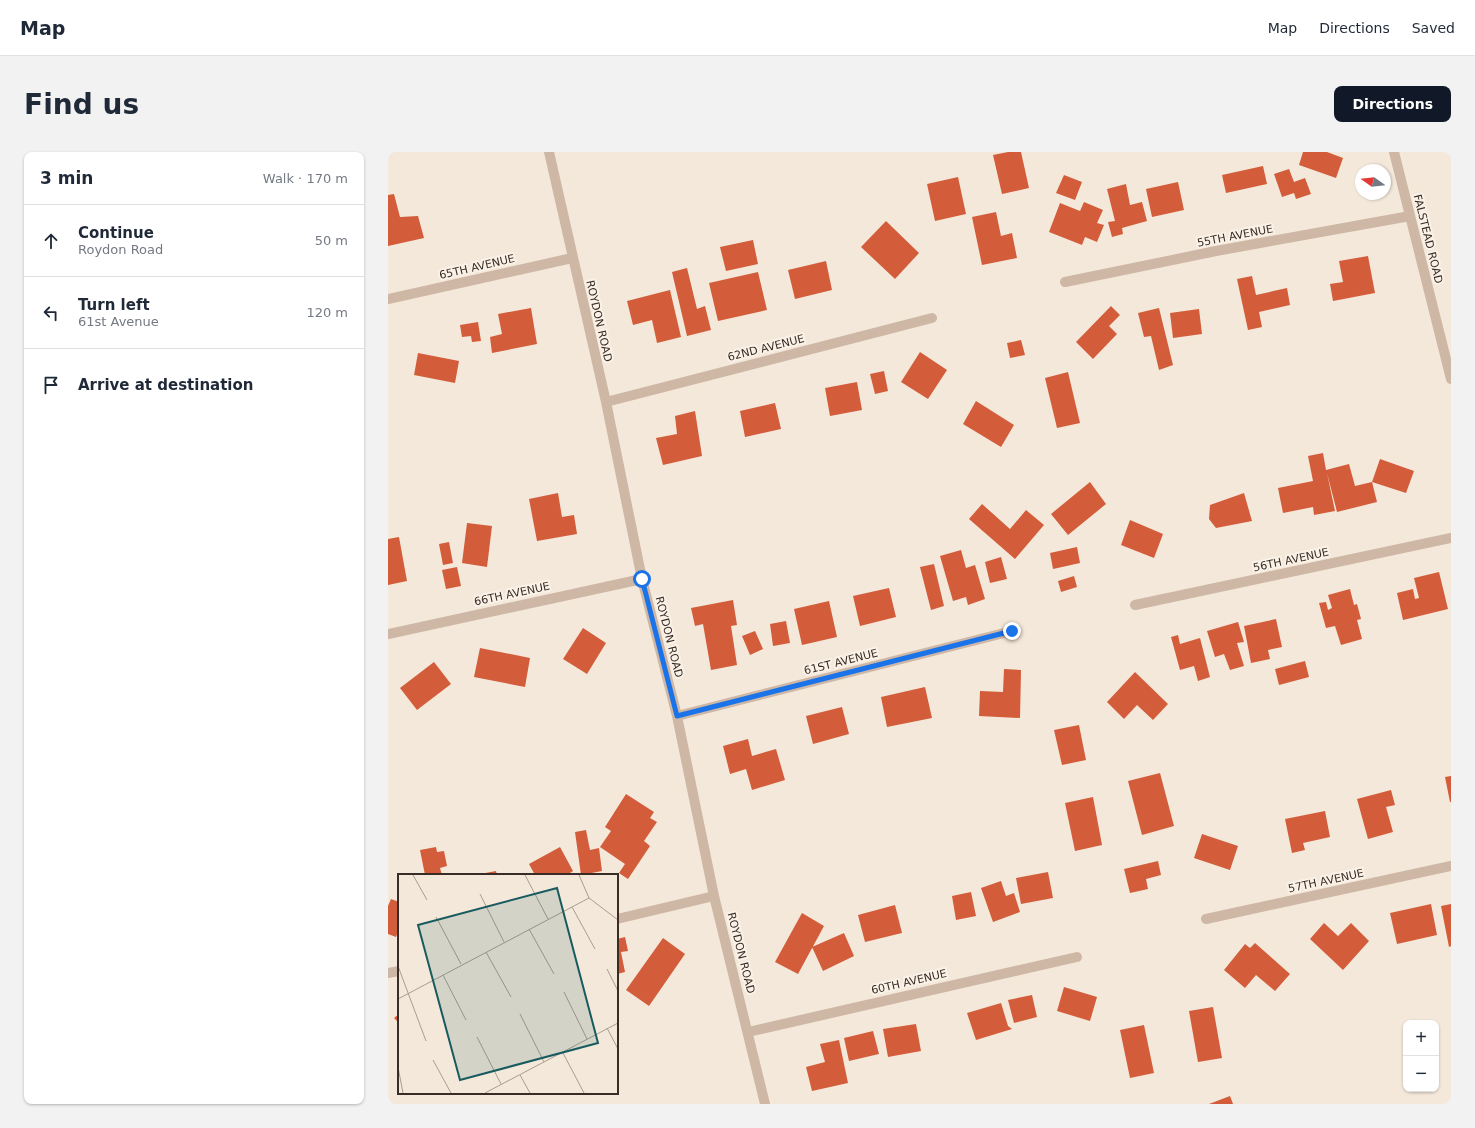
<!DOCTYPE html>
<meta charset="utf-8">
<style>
body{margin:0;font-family:"DejaVu Sans",sans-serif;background:#f2f2f3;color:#1f2937}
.controls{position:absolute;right:12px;bottom:12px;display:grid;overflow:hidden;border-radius:8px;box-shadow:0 1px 3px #0004}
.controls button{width:36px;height:36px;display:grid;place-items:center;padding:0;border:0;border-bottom:1px solid #e0e1e3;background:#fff;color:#1f2937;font:20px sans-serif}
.compass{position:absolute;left:967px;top:12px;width:36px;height:36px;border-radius:50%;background:#fff;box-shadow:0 1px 3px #0004;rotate:285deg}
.stop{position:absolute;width:12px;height:12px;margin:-9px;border:3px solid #1a73e8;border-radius:50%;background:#fff}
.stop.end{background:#1a73e8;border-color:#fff;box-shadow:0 1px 4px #0008}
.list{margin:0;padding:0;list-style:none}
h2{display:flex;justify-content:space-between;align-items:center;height:52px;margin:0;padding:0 16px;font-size:17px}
h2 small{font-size:13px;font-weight:400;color:#747a83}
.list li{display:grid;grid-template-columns:26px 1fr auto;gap:12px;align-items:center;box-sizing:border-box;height:72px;padding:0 16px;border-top:1px solid #e0e1e3}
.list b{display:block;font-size:15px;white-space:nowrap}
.list p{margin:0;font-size:13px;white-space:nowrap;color:#747a83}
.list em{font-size:13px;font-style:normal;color:#747a83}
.icon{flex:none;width:22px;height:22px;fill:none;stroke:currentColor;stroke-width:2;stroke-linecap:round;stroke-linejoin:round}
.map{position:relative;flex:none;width:1063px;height:952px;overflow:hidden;border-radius:8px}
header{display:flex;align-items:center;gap:24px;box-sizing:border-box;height:56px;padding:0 20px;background:#fff;border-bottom:1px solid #e0e1e3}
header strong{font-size:19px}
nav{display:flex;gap:22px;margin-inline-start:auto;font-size:14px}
.intro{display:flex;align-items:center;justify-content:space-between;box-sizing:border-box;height:96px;padding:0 24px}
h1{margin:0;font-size:28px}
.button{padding:10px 18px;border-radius:8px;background:#111827;color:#fff;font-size:14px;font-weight:700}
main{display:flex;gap:24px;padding:0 24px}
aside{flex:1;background:#fff;border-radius:8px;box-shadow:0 1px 3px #0004}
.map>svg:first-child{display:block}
.building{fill:#d35c3a}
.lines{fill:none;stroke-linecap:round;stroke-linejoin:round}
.minor{stroke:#ceb7a5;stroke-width:10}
.route{stroke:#1a73e8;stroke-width:5}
.labels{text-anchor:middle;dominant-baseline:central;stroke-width:4;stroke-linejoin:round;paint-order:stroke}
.street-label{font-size:11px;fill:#392c27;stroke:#fbf2e7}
.inset-road{fill:none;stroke:#a99d92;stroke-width:1}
.view{fill:#185b5f;fill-opacity:0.15;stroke:#185b5f;stroke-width:2}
.inset-edge{fill:none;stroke:#392c27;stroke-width:2}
</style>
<header>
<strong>Map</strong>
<nav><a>Map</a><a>Directions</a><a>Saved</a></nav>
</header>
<div class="intro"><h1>Find us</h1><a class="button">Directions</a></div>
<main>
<aside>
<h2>3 min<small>Walk · 170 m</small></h2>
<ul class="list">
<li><svg class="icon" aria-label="ahead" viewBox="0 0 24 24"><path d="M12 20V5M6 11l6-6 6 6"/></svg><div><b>Continue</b><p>Roydon Road</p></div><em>50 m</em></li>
<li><svg class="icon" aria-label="left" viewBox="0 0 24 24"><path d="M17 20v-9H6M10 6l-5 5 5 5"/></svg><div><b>Turn left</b><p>61st Avenue</p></div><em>120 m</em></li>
<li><svg class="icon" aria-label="arrive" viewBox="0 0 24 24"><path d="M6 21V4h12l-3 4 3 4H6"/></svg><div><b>Arrive at destination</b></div></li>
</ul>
</aside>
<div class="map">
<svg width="1063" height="952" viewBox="0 0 1063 952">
<rect width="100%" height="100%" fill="#f4e8da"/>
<path class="building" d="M620,0H633L641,36L614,42L605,3Z
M915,0H939L955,6L948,26L911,13Z
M875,14L879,32L838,41L834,23Z
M901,17L906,30L917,26L923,42L908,47L906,41L894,45L886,22Z
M676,23L694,30L687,48L668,41Z
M570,25L578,62L547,69L539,32Z
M790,30L796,58L764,65L758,37Z
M738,32L742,53L754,50L759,69L734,76L735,82L724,85L720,70L727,69L719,37Z
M6,42L12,65L30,64L36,86L0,94V43Z
M696,50L715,58L709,71L716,73L709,90L697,85L694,93L661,80L672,51L692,59Z
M608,60L613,84L624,81L629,106L594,113L584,65Z
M498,69L531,101L507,127L473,95Z
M365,88L370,112L338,119L332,95Z
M980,104L987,141L945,149L942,132L955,130L951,109Z
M438,109L444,138L407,147L400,118Z
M299,116L309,157L317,154L323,178L299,184L284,120Z
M370,120L379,158L330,169L321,131Z
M864,124L868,143L899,136L902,153L871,160L874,175L860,178L849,127Z
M282,138L293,185L269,191L264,168L245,173L239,149Z
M723,154L732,163L721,174L729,182L705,207L688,190Z
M143,156L149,192L104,201L102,185L114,182L110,162Z
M771,156L785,213L771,218L763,184L756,185L750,161Z
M811,157L814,182L785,186L782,161Z
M90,170L93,189L84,190L83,184L74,185L72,173Z
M633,188L637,203L622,206L619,191Z
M532,200L559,218L540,247L513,230Z
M30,201L71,209L67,231L26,223Z
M496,219L500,239L487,242L482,222Z
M680,220L692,271L669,276L657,226Z
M469,230L474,258L442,264L437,236Z
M588,249L626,273L613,295L575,272Z
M387,251L393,277L357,285L352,259Z
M307,259L314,304L275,313L268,286L289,282L287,264Z
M935,301L938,318L961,312L967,334L984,330L989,350L949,360L939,321L947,359L926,363L925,355L895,361L890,336L925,329L920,304Z
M992,307L1026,319L1018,341L984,330Z
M702,330L718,352L680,383L663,362Z
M170,341L174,365L186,363L189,382L149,389L141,347Z
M856,341L864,369L828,376L821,367L822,353Z
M594,352L622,377L638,358L656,373L627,407L581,367Z
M742,368L775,382L766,406L733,393Z
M79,371L104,374L99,415L74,411Z
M11,385L19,429L0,433V387Z
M61,390L65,411L55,413L51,392Z
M689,395L692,411L665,417L662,401Z
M573,398L578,416L587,413L597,447L580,453L578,445L565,449L552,404Z
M613,405L619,427L602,431L597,410Z
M546,412L556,454L543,458L532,415Z
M69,415L73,434L58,437L54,418Z
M1051,420L1060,457L1015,468L1009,441L1025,437L1027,447L1031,446L1026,426Z
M686,424L689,435L673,440L670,429Z
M501,436L508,465L472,474L465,444Z
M962,437L966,453L969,452L973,467L969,468L974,487L953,493L947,474L938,476L931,451L938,450L940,458L944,456L940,443Z
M345,448L349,473L343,474L349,513L323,518L315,472L307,474L303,456Z
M441,449L449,485L414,493L406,457Z
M888,467L894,495L880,498L882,507L863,511L856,474Z
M398,469L402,491L385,494L382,472Z
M850,470L856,490L849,491L856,514L842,518L836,502L827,505L819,479Z
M195,476L218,491L199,522L175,507Z
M367,479L375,497L362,503L354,484Z
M790,483L792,492L812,486L822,525L810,529L806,514L792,518L783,485Z
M92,496L142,506L137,535L86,525Z
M917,509L921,525L891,533L887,517Z
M46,510L63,532L29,558L12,536Z
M616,517L633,518L632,566L591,564L592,539L615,540Z
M747,520L780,552L765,568L749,553L736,567L719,550Z
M537,535L544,566L499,575L493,545Z
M454,555L461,582L425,592L418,564Z
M691,573L698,608L674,613L666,578Z
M360,587L364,604L388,597L397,628L364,638L358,617L342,622L335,594Z
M772,621L786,674L754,683L740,629Z
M1063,624V650H1062L1057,625Z
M1003,638L1007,653L998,655L1005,680L980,687L969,647Z
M238,642L266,660L262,666L269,670L256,689L262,694L240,727L231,721L237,712L212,695L223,679L217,675Z
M705,645L714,693L687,699L677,651Z
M937,659L942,685L915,691L917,698L904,701L897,667Z
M198,678L202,698L211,696L214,719L193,723L187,680Z
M814,682L850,694L842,718L806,706Z
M48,695L49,700L56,699L59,714L52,716L54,723H37L32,698Z
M172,695L185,719L179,723H147L141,712Z
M770,709L773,723L758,727L760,737L742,741L736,717Z
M108,719L109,723H92V722Z
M660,720L665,746L633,752L628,726Z
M613,729L618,744L626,741L632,760L605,770L593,736Z
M583,740L588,764L568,768L564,744Z
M3,747L11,750V777L8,785L0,782V754Z
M1043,752L1049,783L1009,792L1002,761Z
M1063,752V794L1061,795L1053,754Z
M507,753L514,781L477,790L470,763Z
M414,761L436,774L410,822L387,810Z
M936,771L950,784L963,771L981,789L955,818L922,787Z
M456,781L466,804L435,819L424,795Z
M237,785L240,799L233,800L237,820L229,822V787Z
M275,786L297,802L261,854L238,838Z
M867,791L902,822L887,839L868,823L857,836L836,818L857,792L862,796Z
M676,835L709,845L702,869L669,859Z
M644,843L649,865L626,871L620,848Z
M613,851L620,874L624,877L588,888L579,861Z
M825,855L834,906L810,910L801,859Z
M11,862V871L6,866Z
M528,872L533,899L500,905L495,877Z
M756,873L766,921L742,926L732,878Z
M485,879L491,902L461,909L456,886Z
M451,888L460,931L424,939L418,915L437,910L432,892Z
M842,944L845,952H821Z"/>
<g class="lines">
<path class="minor" d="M161,0L218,250L254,427L289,564L326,744L377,952
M1006,0L1063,227
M677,130L828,99L1022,64
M0,147L184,106
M218,250L544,166
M747,453L1063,386
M0,482L254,427
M289,564L624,479
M229,767L326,744
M818,767L1063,714
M0,821L11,819
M360,880L689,805"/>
</g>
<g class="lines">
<path class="route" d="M254,427L289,564L624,479"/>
</g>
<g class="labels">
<g class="street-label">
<text transform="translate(847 84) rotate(-11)">55TH AVENUE</text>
<text transform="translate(1040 87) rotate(76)">FALSTEAD ROAD</text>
<text transform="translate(89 115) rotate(-13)">65TH AVENUE</text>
<text transform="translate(211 169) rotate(77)">ROYDON ROAD</text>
<text transform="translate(378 196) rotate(-14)">62ND AVENUE</text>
<text transform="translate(903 408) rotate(-12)">56TH AVENUE</text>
<text transform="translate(124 442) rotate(-12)">66TH AVENUE</text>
<text transform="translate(281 485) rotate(76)">ROYDON ROAD</text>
<text transform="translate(453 510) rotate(-14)">61ST AVENUE</text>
<text transform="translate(938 729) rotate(-12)">57TH AVENUE</text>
<text transform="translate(353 801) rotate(76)">ROYDON ROAD</text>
<text transform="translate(521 830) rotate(-13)">60TH AVENUE</text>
</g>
</g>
<g transform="translate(10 722)">
<rect width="220" height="220" fill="#f4e8da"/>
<path class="inset-road" d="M15,1L29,26M127,1L150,45M181,1L191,24M82,20L106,68M174,33L197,75M38,43L63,90M131,55L156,100M88,78L113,123M0,92L28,167M209,95L220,117M45,101L68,146M166,118L189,165M0,125L191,24L220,46M122,140L146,188M209,154L220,175M79,163L103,210M165,179L186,219M35,186L53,219M0,193L5,219M122,201L132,219M87,219L220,149"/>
<path class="view" d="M159,14L200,169L62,206L20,51Z"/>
<rect width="220" height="220" class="inset-edge"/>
</g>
</svg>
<div class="controls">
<button>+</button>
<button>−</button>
</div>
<svg class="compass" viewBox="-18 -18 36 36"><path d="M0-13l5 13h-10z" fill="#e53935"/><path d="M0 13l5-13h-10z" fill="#747a83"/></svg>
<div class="stop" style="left:254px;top:427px"></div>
<div class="stop end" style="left:624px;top:479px"></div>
</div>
</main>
